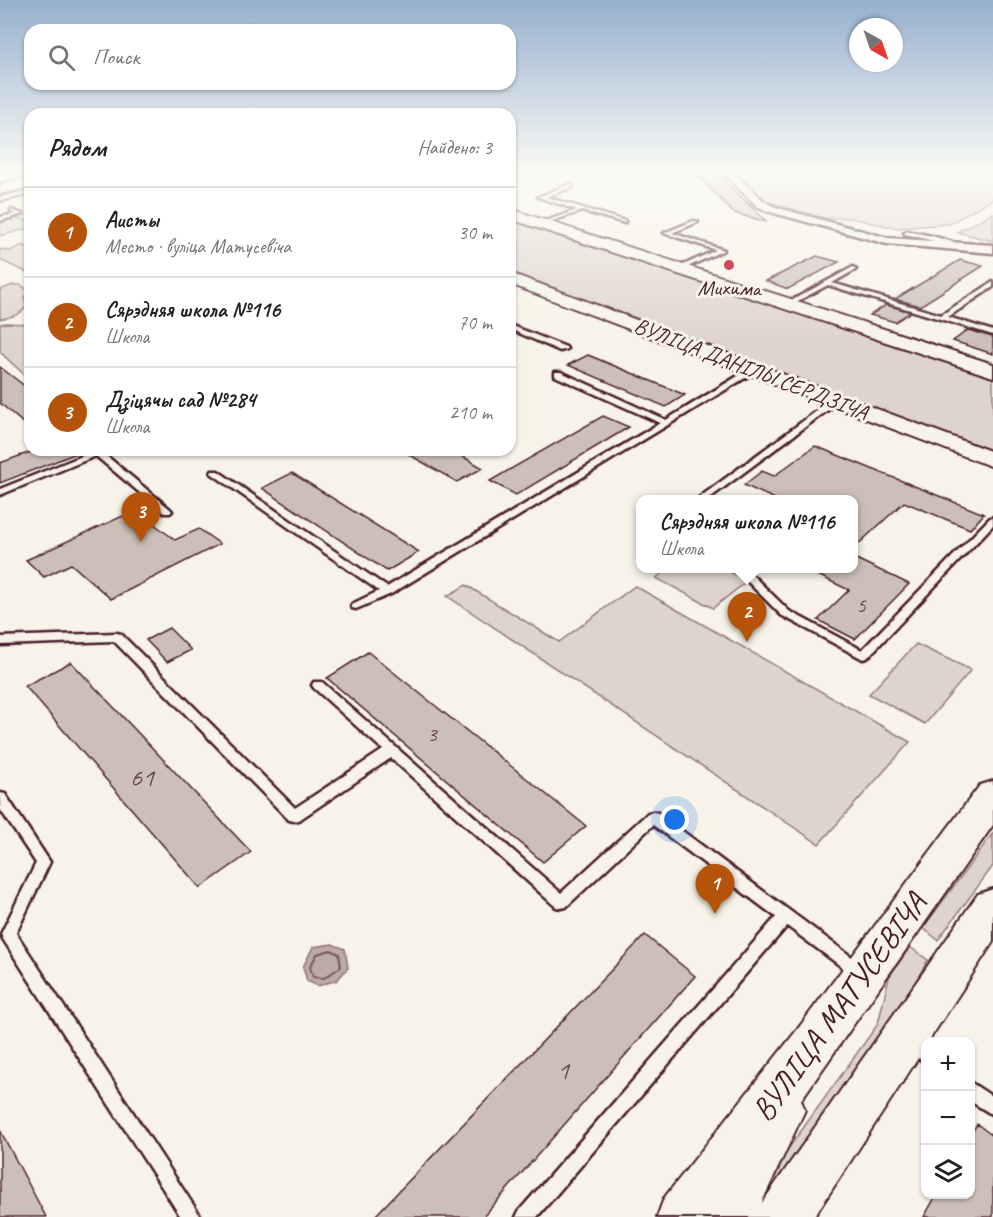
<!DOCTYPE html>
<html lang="ru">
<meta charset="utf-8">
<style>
body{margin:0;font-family:Caveat,sans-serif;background:#f2f2f2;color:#202124}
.controls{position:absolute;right:18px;bottom:18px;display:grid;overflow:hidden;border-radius:12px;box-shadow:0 2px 4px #0004}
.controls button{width:54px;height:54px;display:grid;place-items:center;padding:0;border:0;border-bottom:2px solid #e0e0e0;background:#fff;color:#202124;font:30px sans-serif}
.compass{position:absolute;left:849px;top:18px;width:54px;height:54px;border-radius:50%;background:#fff;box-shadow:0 2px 4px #0004;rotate:140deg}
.you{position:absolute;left:675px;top:820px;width:21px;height:21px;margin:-15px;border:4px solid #fff;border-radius:50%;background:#1a73e8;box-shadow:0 0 0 9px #1a73e833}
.badge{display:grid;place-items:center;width:39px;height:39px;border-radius:50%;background:#b45309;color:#fff;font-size:20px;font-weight:700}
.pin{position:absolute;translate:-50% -50px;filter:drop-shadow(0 2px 3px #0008)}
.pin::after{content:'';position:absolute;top:32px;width:21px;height:18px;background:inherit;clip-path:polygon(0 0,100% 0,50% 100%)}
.popup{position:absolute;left:636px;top:495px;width:222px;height:78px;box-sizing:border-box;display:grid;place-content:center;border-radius:12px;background:#fff;filter:drop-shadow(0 2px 4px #0005);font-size:20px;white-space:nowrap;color:#757577}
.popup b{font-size:22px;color:#202124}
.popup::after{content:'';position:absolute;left:50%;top:100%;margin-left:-12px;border:12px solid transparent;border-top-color:#fff}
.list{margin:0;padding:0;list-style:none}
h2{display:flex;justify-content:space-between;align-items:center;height:78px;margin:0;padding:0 24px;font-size:26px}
h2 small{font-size:20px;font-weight:400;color:#757577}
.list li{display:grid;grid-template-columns:39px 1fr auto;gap:18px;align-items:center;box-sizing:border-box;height:90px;padding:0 24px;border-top:2px solid #e0e0e0}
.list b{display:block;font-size:22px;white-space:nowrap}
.list p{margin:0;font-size:20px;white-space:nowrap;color:#757577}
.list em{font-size:20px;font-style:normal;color:#757577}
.icon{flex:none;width:33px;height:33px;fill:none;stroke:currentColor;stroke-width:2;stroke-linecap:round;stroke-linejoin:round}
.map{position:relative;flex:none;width:993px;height:1217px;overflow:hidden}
.search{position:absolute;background:#fff;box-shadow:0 2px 4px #0004;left:24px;top:24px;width:492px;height:66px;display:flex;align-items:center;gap:15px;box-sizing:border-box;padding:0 21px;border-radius:18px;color:#757577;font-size:22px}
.panel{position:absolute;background:#fff;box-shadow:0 2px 4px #0004;left:24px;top:108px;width:492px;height:348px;border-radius:18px}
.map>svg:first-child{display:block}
.green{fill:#ded4cc;stroke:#947a7c;stroke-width:1.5}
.water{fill:#bcaaa7;stroke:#8e7275;stroke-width:1.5}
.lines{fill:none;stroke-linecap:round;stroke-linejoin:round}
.shore{stroke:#78575d;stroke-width:2}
.building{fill:#ccbfb9;stroke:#4a1f2b;stroke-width:1.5}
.lane-casing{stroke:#4a1f2b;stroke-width:5}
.street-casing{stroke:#4a1f2b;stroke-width:5}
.secondary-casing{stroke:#4a1f2b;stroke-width:4}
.primary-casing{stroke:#4a1f2b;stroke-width:5}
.lane{fill:#f7f3e8;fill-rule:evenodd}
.street{fill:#f7f3e8;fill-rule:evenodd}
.secondary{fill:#f7f3e8;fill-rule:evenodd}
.primary{fill:#f7f3e8;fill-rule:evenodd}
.poi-dot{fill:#d1495b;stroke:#f7f3e8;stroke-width:2}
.labels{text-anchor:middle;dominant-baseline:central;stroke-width:6;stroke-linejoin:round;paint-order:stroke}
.far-poi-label{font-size:22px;fill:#4a1f2b;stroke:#f7f3e8}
.far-street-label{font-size:22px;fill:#4a1f2b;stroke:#f7f3e8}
.number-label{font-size:22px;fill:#6a474e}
.near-number-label{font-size:27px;fill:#6a474e}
.near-street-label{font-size:32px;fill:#4a1f2b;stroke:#f7f3e8}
</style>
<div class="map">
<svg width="993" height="1217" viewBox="0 0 993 1217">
<rect width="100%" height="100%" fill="#f7f3e8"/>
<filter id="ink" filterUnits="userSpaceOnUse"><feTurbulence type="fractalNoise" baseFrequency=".0167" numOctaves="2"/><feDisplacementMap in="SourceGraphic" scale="12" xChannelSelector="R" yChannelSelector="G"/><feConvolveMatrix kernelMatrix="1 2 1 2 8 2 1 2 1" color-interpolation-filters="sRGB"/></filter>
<g filter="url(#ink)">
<path class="green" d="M744,172H993V199L949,224L897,228L850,218H822L766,201L741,177Z
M993,213V241L957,232Z
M13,218L30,221V228L0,236V221Z
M510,218L993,375V456L510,275Z
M23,245L30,249V274L0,260V249L10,251Z
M13,285H20L30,291L24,297L27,306C20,316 11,317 0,319V290Z
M6,323L30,324V380L0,352V324Z
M723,568L747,581L713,608L656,578L669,569Z
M466,585L559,642L635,586L910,742L819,844L447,596Z
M916,644L971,670L925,724L869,694Z
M993,833V866L938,940L923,928Z
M910,947L928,960L887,1031L763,1212L750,1202L878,1024L889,977Z"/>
<path class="water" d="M332,944L345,949L348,968L337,980L318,986L307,981L303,967L313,947Z"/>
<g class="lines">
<path class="shore" d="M331,950L339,954L341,967L324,978L313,977L310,967L317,954Z"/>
</g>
<path class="building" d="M694,172H715L767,222L734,213Z
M817,256L839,262L788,289L766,281Z
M960,260L983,266L920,306L895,299Z
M886,305L911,312L895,322L870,315Z
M968,330L993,337V354L953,341Z
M588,355L685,395L666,407L568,365Z
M0,367L30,390V429L0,403Z
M603,416L629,427L516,495L490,481Z
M815,446L984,514L970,529L904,502L854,548V500H777L744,485L762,471L774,476Z
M36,450L82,451L0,483V463Z
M401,450H451L483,468L457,482Z
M292,473L419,552L387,571L262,488Z
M136,510L175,540L199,529L220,544L111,599L71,564L44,577L26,560Z
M854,558L909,584L855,639L818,620L849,590L803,568H854Z
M169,628L191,650L167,662L146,640Z
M368,652L586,826L543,862L327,678Z
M71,662L193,791L251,852L200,888L25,686Z
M645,935L695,976L483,1217H374Z
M977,1124L993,1136V1217H924L937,1194H970V1135Z
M0,1130L36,1198L46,1217H0Z"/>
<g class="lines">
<g class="lane-casing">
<path id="lane" d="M571,184L573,187L546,197L625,221V223L582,211L540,225V223L577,210L538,197Z
M30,190V194L0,201V197Z
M11,210L23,214L0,221V217L15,214L11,212Z
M693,221L698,222L672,233L724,250L681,270H677V268L716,250L664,233Z
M907,231L932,236L966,246L963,248L905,234L904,233Z
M853,267L856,269L855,270L832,283L941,315L993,282V287L948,317L993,331V335L828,285L790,305L785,304Z
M510,325L566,347L567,349L560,351L510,329Z
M751,368L758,370L391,594L356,609L352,608L351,606L352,604L379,591L211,473L212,471H218L387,587L660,423L555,376V372H561L666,420Z
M833,399H839L840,401L707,500H696Z
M97,450H108L103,453L170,509L172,511L170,513H164L96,456L0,495V489Z
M993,517V525L867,658L863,659L781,615L734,568H745L789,611L862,650L990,518Z
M117,633L121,634L295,808L383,750L314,688L312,685L314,682H322L561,893L648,813L653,812L658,813L864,966L867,971L864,976L859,978L854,976L787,926L537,1217H516L519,1211L776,917L653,825L566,907L561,908L556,907L391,758L299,820L294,821L289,820L114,641L0,645V637Z
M0,793L5,794L50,862L16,933L201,1217H181L3,939L1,934L36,863L0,809Z
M910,1035L926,1045V1063L904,1049L902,1043L904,1037Z
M970,1082L993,1097V1115L970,1101Z"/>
</g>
<g class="street-casing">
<path id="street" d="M727,172H737L735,175L765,202L775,207L888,238L993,245V253L887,244L767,211L757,206L727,177Z"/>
</g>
<g class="secondary-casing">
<path id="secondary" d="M510,209L993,364V377L510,219Z
M510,273L993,452V467L510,284Z
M993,781V825L801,1100L805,1110L762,1202V1203L978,894L993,889V942L928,1042H926V1046L814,1217H657L664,1198L797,1030L980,785Z"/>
</g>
<g class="primary-casing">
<path id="primary" d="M30,177V187L0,194V184Z"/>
</g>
<use href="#lane" class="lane"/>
<use href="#street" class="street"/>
<use href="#secondary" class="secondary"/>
<use href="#primary" class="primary"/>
</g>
</g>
<linearGradient id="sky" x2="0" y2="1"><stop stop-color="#96b0ce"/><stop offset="0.5" stop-color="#fbfaf5"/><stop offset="1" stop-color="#fbfaf5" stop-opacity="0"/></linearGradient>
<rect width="993" height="342" fill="url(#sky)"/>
<circle class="poi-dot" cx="729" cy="265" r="6"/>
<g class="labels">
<g class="far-poi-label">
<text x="729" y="288">Михима</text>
</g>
<g class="far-street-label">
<text transform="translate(751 369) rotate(21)">ВУЛІЦА ДАНІЛЫ СЕРДЗІЧА</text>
</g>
<g class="number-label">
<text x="861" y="605">5</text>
<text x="432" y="734">3</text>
</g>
<g class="near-number-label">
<text x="142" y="777">61</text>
<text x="563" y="1070">1</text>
</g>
<g class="near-street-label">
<text transform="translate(839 1007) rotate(-54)">ВУЛІЦА МАТУСЕВІЧА</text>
</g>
</g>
</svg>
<div class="controls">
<button>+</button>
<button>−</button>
<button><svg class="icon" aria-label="layers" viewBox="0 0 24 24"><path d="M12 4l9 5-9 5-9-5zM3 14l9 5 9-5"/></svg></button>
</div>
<svg class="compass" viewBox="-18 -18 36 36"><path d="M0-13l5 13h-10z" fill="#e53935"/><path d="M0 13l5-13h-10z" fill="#757577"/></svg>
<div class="you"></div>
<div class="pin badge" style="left:715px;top:914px">1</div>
<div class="pin badge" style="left:747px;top:642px">2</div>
<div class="popup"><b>Сярэдняя школа №116</b>Школа</div>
<div class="pin badge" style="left:141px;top:542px">3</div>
<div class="search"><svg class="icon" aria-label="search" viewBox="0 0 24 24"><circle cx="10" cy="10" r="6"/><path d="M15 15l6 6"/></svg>Поиск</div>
<section class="panel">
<h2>Рядом<small>Найдено: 3</small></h2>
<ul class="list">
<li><span class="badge">1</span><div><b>Аисты</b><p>Место · вуліца Матусевіча</p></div><em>30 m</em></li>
<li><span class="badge">2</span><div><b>Сярэдняя школа №116</b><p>Школа</p></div><em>70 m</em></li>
<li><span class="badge">3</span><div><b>Дзіцячы сад №284</b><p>Школа</p></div><em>210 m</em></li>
</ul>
</section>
</div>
